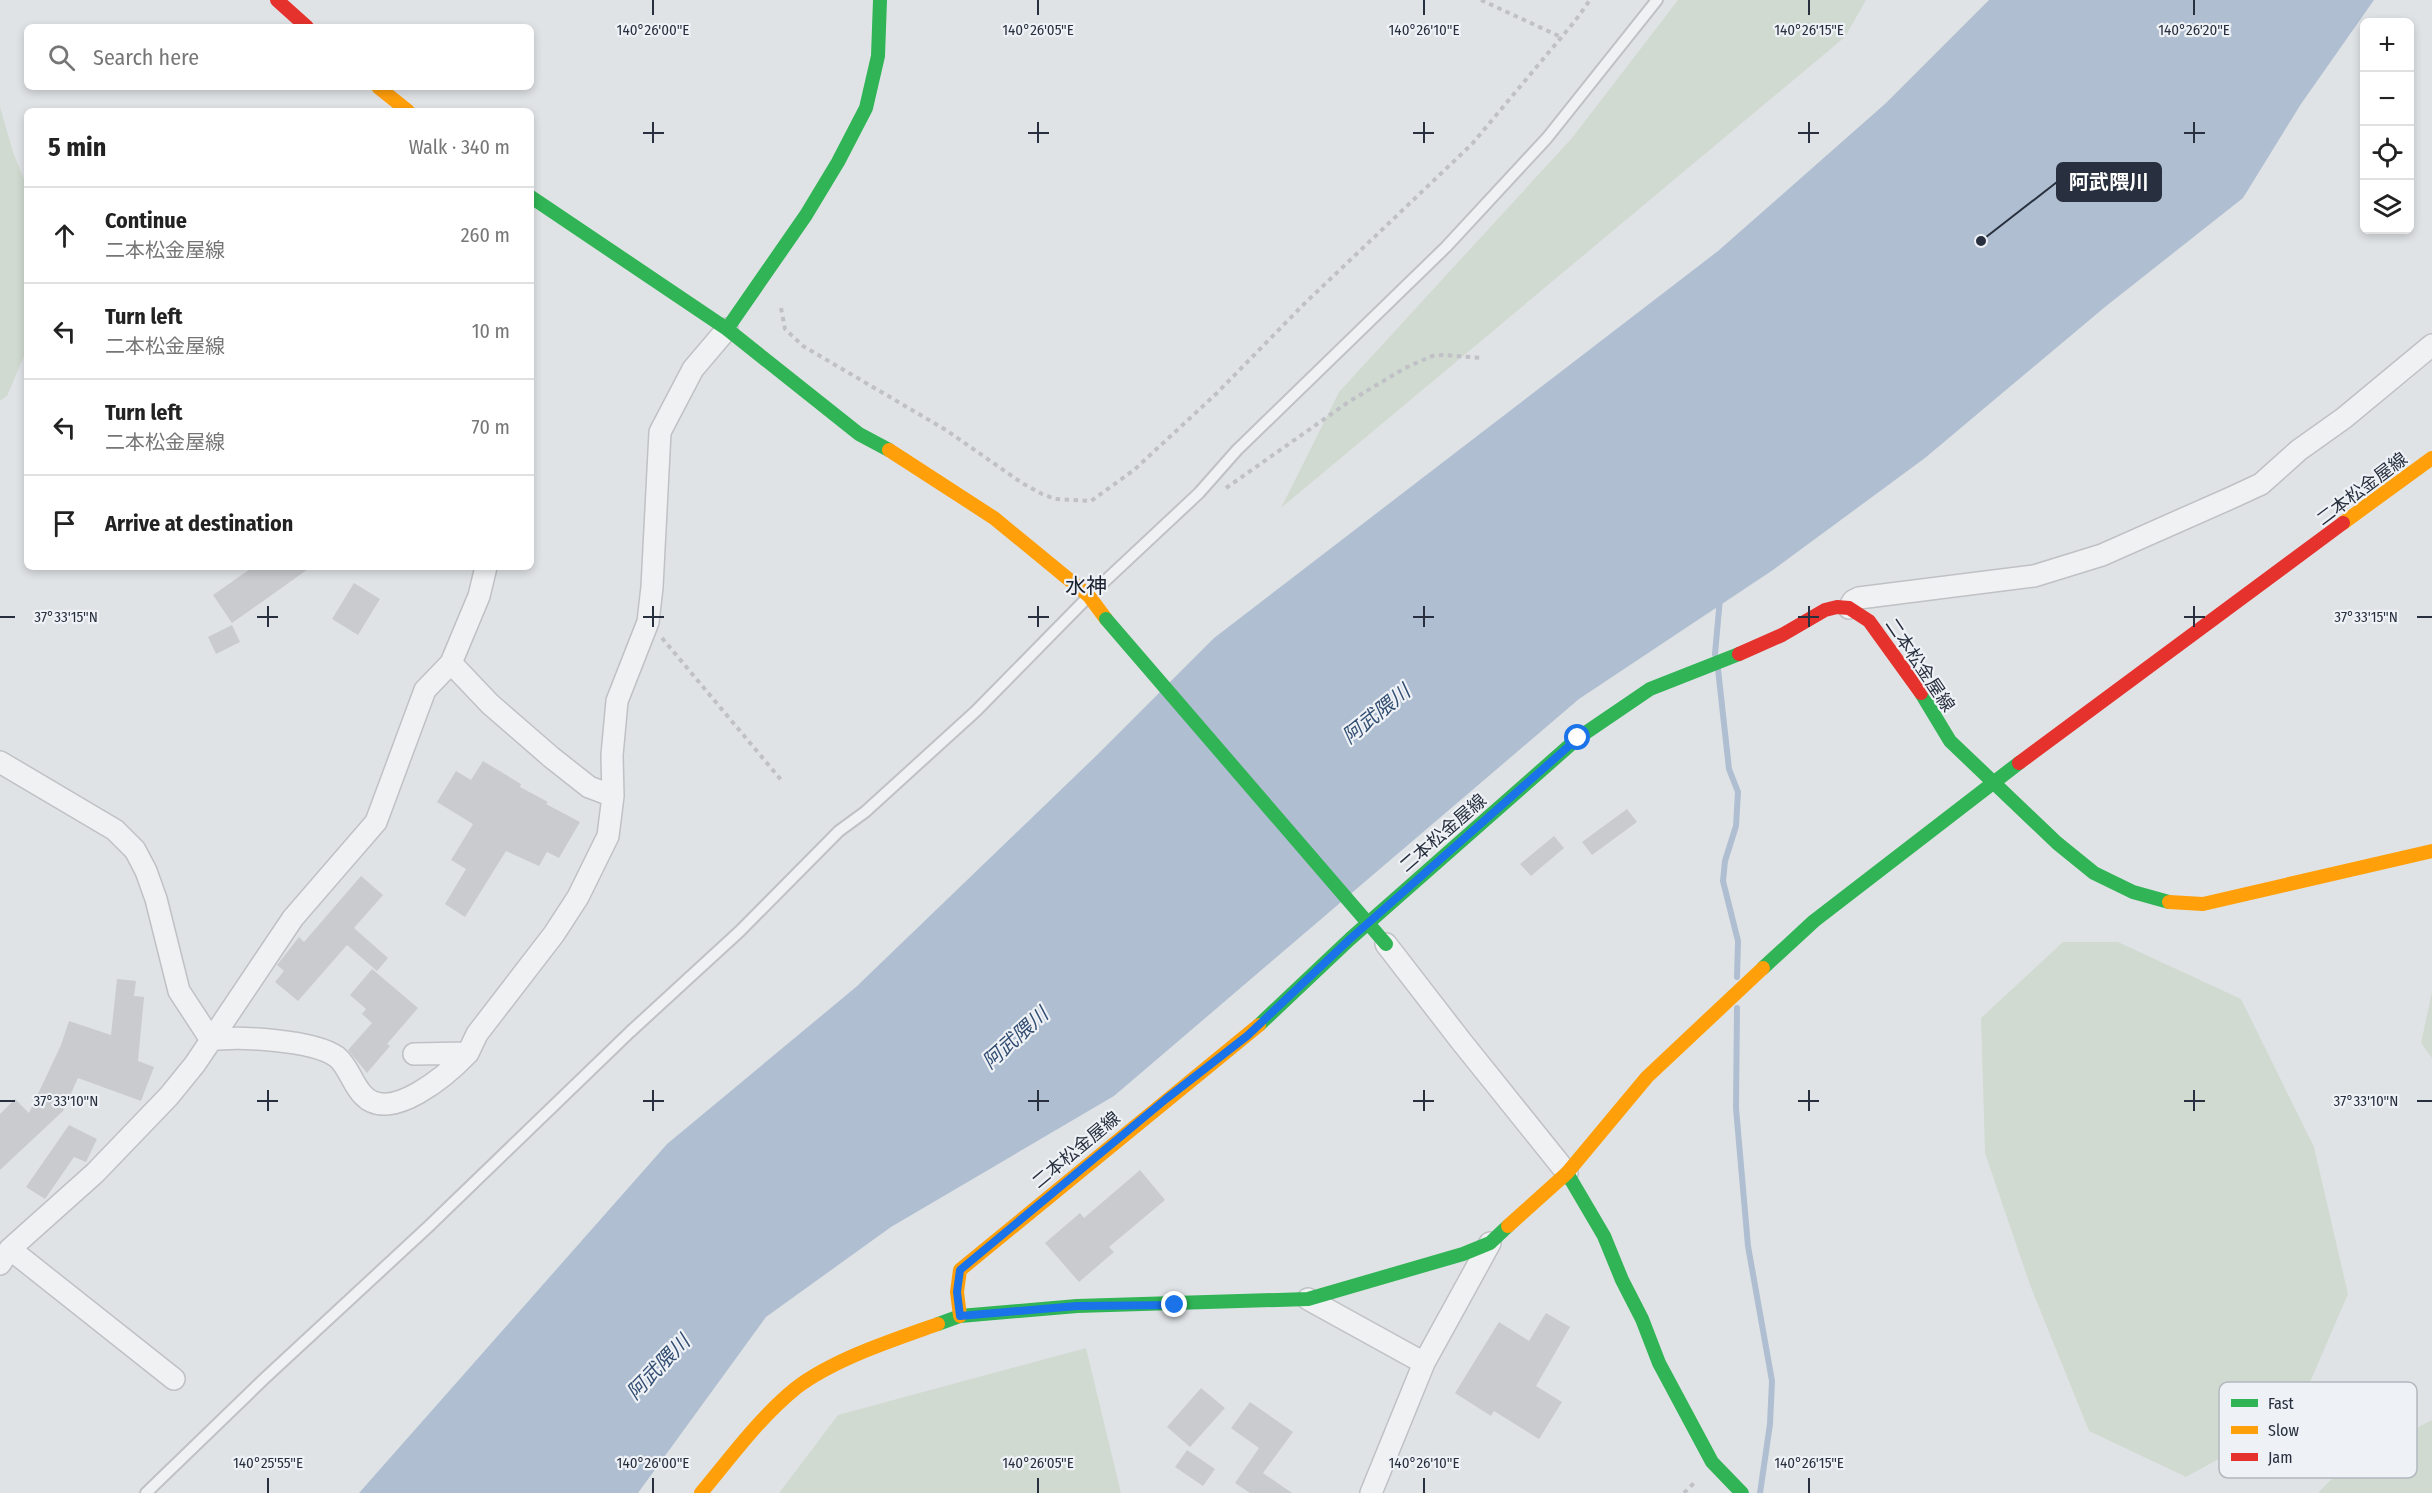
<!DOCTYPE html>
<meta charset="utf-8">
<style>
body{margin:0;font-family:"Fira Sans Condensed","Noto Sans JP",sans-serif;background:#f2f2f2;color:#222}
.controls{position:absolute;right:18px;top:18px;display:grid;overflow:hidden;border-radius:9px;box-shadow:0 3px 9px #0003}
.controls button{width:54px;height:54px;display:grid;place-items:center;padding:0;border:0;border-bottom:2px solid #e0e0e0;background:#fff;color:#222;font:30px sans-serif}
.stop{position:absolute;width:18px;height:18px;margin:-14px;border:4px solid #1a73e8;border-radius:50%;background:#fff}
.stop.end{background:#1a73e8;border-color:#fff;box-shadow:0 2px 6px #0008}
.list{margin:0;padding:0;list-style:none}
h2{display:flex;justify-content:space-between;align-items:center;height:78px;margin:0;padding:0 24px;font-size:26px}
h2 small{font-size:20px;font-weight:400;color:#767676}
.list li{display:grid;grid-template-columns:39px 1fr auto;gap:18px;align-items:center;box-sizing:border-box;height:96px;padding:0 24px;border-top:2px solid #e0e0e0}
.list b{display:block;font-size:22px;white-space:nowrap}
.list p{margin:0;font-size:20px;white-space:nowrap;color:#767676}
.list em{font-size:20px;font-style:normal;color:#767676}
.icon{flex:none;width:33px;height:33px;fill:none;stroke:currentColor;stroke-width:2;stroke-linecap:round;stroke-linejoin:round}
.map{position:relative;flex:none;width:2432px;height:1493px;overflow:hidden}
.search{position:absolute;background:#fff;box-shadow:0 3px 9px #0003;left:24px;top:24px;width:510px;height:66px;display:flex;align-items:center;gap:15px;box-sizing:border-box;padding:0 21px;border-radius:9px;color:#767676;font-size:22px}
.panel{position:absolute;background:#fff;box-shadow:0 3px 9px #0003;left:24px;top:108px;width:510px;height:462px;border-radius:9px}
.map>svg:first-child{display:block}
.green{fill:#d1dad1}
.water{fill:#afbfd1}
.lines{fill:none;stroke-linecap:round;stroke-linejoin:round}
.stream{stroke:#afbfd1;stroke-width:6}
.building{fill:#c9cbce}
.lane-casing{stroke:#bfc1c4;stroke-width:14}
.street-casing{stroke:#bfc1c4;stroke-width:24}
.path{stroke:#bfc1c6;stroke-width:4;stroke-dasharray:4.5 4.5;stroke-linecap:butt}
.lane{stroke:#f0f1f2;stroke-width:10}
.street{stroke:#f0f1f2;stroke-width:21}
.fast{stroke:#30b455;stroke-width:14}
.slow{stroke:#ff9f0a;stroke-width:14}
.jam{stroke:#e5322d;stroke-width:14}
.fast-bridge{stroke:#30b455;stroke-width:14}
.route{stroke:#1a73e8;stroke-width:8}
.ticks{fill:none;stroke:#28303f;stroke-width:2}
.labels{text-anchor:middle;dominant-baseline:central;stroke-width:4.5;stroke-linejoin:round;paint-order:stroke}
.street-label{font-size:18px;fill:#28303f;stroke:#eef1f5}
.water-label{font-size:20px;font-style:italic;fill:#324e72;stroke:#eef1f5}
.quarter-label{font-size:21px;fill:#1a212f;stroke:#eef1f5}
.key{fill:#eef1f5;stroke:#b3b7be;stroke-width:1.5}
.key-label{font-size:16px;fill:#28303f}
.ticks-label{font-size:15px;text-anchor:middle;fill:#28303f;stroke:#eef1f5;stroke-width:4.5;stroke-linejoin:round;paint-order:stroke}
.leader{fill:none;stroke:#28303f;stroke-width:2}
.callout-dot{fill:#28303f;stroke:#eef1f5;stroke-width:2}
.callout{fill:#28303f;stroke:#28303f;stroke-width:2}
.callout-label{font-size:20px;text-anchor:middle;font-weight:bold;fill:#fff}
</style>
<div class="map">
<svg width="2432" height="1493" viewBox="0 0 2432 1493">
<rect width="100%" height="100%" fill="#e0e3e6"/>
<path class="green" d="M1678,0H1866L1845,37L1281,508L1339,392L1572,138Z
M0,107L13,152L27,187V349L7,396L0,401Z
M2063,942H2118L2241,999L2314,1147L2348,1294L2295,1417L2186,1477L2089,1431L2030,1285L1985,1153L1981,1018Z
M2432,992V1058L2421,1043Z
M1086,1348L1121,1493H779L838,1415Z
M2432,1420V1493H2318L2347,1463Z"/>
<path class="water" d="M1989,0H2374L2301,104L2243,198L2105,307L1925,458L1773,570L1579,699L1114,1096L891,1227L766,1317L638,1493H359L667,1144L856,987L1097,755L1214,638L1718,251L1886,103Z"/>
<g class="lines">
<path class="stream" d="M1715,654L1720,598
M1718,669L1729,769L1738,792L1736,826L1725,861L1723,881L1738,941L1737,977
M1737,1008L1736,1108L1748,1246L1772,1381L1770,1424L1760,1493"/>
</g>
<path class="building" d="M253,567H311L232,623L213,595Z
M354,583L380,599L358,635L332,619Z
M232,625L240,642L216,654L208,637Z
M483,761L521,784L520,787L548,802L546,804L580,822L559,858L547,852L539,866L506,851L465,917L445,904L466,869L451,860L473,824L437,802L456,771L471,780Z
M1627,809L1637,822L1592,855L1582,842Z
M1554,836L1564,848L1531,876L1520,864Z
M361,876L383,895L354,928L388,958L377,971L347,945L298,1001L275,982L284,971L277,965L299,937L304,942Z
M372,969L418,1008L387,1044L390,1046L367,1073L348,1050L372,1023L362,1014L366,1009L350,995Z
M117,979L136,981L134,996L144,997L138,1061L154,1067L141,1101L78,1078L63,1111L0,1170V1114L15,1099L29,1113L61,1045L69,1021L111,1035Z
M69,1125L97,1139L86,1162L74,1157L45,1199L26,1187Z
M1140,1170L1165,1200L1109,1247L1114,1252L1079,1282L1045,1243L1080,1213L1084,1218Z
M1546,1313L1570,1327L1536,1386L1562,1402L1539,1439L1494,1411L1491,1416L1455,1393L1499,1322L1529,1341Z
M1201,1388L1225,1408L1190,1447L1167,1427Z
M1250,1402L1293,1432L1263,1473L1292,1493H1250L1235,1483L1259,1448L1231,1428Z
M1187,1450L1215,1469L1203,1486L1175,1467Z"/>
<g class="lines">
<g class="lane-casing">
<path id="lane" d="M146,1493L265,1378L428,1227L630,1032L740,931L839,831L865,812L976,711L1089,596L1199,493L1237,450L1446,247L1547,138L1657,0"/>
</g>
<g class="street-casing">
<path id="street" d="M1849,608L1853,601L1859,598L2034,576L2102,555L2233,497L2261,484L2299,450L2344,418L2432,345
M451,663L490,704L551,757L589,787L613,796
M0,762L115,830L135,850L146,871L156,899L179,991L211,1040C239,1036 314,1040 337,1057C349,1067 352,1084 363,1095C390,1125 449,1073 468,1053
M1386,944L1461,1041L1567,1173
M414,1054L468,1053L477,1034L554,934L578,897L608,836L613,796L612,755L617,701L648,622L652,587L660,432L693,369L727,329
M10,1249L174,1379
M0,1264L10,1249L95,1173L169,1096L195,1064L293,918L376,822L425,690L451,663L479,596L486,567
M1308,1299L1424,1363
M1371,1493L1424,1363L1490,1243"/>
</g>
<path class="path" d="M1481,0L1561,37
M781,308L785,329L803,346L946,430L1022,483L1042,494L1055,499L1091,501L1134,470L1217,393L1304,304L1472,144L1575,21L1590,0
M1226,488L1350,401L1405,368L1432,356L1443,355L1482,358
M662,638L782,781
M1684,1493L1696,1481"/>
<use href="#lane" class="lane"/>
<use href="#street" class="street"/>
<path class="fast" d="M531,197L727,329L859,434L889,450
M727,329L806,215L838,162L866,108L878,56L880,0
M1921,693L1950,741L2057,843L2094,873L2133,892L2169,902
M1763,968L1814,921L2019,763
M1259,1025L1350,939L1578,738L1650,689L1739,654
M1567,1173L1604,1236L1622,1280L1642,1319L1659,1363L1712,1462L1742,1493
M938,1324L960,1316L1077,1306L1308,1299L1463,1254L1490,1243L1508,1226"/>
<path class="slow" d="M378,87L408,111
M889,450L994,518L1089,596L1106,619
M2343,523L2432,458
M2169,902L2203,904L2432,851
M1508,1226L1567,1173L1647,1077L1763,968
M960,1316L957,1292L960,1270L1259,1025
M701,1493C731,1457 759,1418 796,1388C834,1359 893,1340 938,1324"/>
<path class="jam" d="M277,0L307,27
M1739,654L1782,635L1825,610L1837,607L1849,608L1869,621L1921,693
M2019,763L2343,523"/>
<path class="fast-bridge" d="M1106,619L1386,944"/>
</g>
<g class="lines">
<path class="route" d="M1175,1305L1077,1306L960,1316L957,1292L960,1270L1166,1099L1247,1036L1350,939L1578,738"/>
</g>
<path class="ticks" d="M653,0V15M1038,0V15M1424,0V15M1809,0V15M2194,0V15M653,122V143M1038,122V143M1424,122V143M1809,122V143M2194,122V143M643,133H664M1028,133H1049M1413,133H1434M1798,133H1819M2184,133H2205M268,606V627M653,606V627M1038,606V627M1424,606V627M1809,606V627M2194,606V627M0,617H15M257,617H278M643,617H664M1028,617H1049M1413,617H1434M1798,617H1819M2184,617H2205M2417,617H2432M268,1090V1111M653,1090V1111M1038,1090V1111M1424,1090V1111M1809,1090V1111M2194,1090V1111M0,1101H15M257,1101H278M643,1101H664M1028,1101H1049M1413,1101H1434M1798,1101H1819M2184,1101H2205M2417,1101H2432M268,1478V1493M653,1478V1493M1038,1478V1493M1424,1478V1493M1809,1478V1493"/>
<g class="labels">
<g class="street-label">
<text transform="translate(2362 489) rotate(-37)">二本松金屋線</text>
<text transform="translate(1920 665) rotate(56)">二本松金屋線</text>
<text transform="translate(1443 833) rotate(-41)">二本松金屋線</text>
<text transform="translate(1076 1150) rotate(-40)">二本松金屋線</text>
</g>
<g class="water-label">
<text transform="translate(1376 714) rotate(-39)">阿武隈川</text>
<text transform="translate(1015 1038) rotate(-42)">阿武隈川</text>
<text transform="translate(658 1367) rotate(-46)">阿武隈川</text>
</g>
<g class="quarter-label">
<text x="1086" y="586">水神</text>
</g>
</g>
<rect x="2219" y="1382" width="198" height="96" rx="9" class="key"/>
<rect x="2231" y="1399" width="27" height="8" fill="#30b455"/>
<rect x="2231" y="1426" width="27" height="8" fill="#ff9f0a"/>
<rect x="2231" y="1453" width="27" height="8" fill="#e5322d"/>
<g class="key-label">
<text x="2268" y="1409">Fast</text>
<text x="2268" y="1436">Slow</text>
<text x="2268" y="1463">Jam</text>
</g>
<g class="ticks-label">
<text x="653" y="35">140°26'00"E</text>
<text x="1038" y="35">140°26'05"E</text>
<text x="1424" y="35">140°26'10"E</text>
<text x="1809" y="35">140°26'15"E</text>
<text x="2194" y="35">140°26'20"E</text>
<text x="66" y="622">37°33'15"N</text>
<text x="2366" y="622">37°33'15"N</text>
<text x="66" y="1106">37°33'10"N</text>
<text x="2366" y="1106">37°33'10"N</text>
<text x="268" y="1468">140°25'55"E</text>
<text x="653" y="1468">140°26'00"E</text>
<text x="1038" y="1468">140°26'05"E</text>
<text x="1424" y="1468">140°26'10"E</text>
<text x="1809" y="1468">140°26'15"E</text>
</g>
<path class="leader" d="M1981 241L2057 182"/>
<circle class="callout-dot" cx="1981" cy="241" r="6"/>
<rect class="callout" x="2057" y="163" width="104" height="38" rx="6"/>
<g class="callout-label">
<text x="2109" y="189">阿武隈川</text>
</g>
</svg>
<div class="controls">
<button>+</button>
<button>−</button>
<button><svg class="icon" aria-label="locate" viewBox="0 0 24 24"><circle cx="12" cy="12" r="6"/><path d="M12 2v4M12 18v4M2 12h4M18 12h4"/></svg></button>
<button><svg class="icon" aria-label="layers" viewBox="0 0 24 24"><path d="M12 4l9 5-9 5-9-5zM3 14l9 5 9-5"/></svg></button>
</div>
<div class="stop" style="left:1578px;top:738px"></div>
<div class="stop end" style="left:1175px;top:1305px"></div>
<div class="search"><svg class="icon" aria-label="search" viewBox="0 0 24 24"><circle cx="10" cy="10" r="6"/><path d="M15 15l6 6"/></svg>Search here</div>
<section class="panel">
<h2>5 min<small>Walk · 340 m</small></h2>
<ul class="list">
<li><svg class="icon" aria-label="ahead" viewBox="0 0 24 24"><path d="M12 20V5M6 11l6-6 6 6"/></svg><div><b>Continue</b><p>二本松金屋線</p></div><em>260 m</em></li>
<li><svg class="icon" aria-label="left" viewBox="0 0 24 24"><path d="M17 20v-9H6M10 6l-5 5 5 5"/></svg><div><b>Turn left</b><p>二本松金屋線</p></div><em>10 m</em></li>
<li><svg class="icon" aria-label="left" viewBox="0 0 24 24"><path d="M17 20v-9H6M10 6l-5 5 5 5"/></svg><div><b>Turn left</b><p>二本松金屋線</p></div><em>70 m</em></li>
<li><svg class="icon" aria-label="arrive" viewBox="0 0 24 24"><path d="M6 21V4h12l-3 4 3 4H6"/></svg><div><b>Arrive at destination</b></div></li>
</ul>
</section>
</div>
